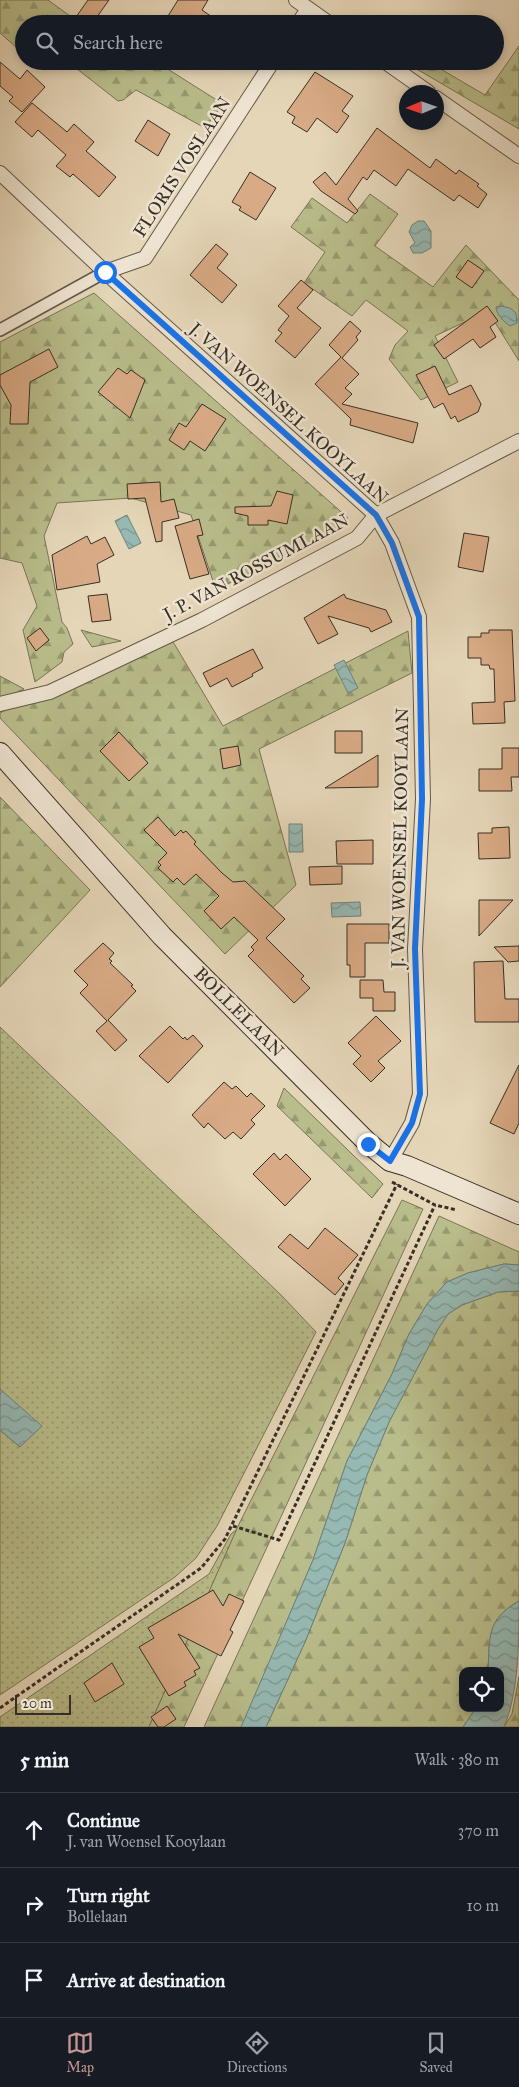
<!DOCTYPE html>
<meta charset="utf-8">
<style>
body{margin:0;font-family:"IM FELL Great Primer",serif;background:#242831;color:#f1f3f6}
.controls{position:absolute;right:15px;bottom:15px;display:grid;overflow:hidden;border-radius:10px;box-shadow:0 2px 8px #0003}
.controls button{width:45px;height:45px;display:grid;place-items:center;padding:0;border:0;border-bottom:1px solid #363941;background:#171b24;color:#f1f3f6;font:25px sans-serif}
.compass{position:absolute;left:399px;top:85px;width:45px;height:45px;border-radius:50%;background:#171b24;box-shadow:0 2px 8px #0003;rotate:268deg}
.scale{position:absolute;left:15px;bottom:12px;width:56px;box-sizing:border-box;padding-left:5px;border:2px solid #372f25;border-top:0;font-size:14px;line-height:18px;white-space:nowrap;color:#372f25;-webkit-text-stroke:4px #eee4d1;paint-order:stroke}
.stop{position:absolute;width:15px;height:15px;margin:-11px;border:4px solid #1a73e8;border-radius:50%;background:#fff}
.stop.end{background:#1a73e8;border-color:#fff;box-shadow:0 1px 5px #0008}
.list{margin:0;padding:0;list-style:none}
h2{display:flex;justify-content:space-between;align-items:center;height:65px;margin:0;padding:0 20px;font-size:21px}
h2 small{font-size:16px;font-weight:400;color:#9ea1a6}
.list li{display:grid;grid-template-columns:32px 1fr auto;gap:15px;align-items:center;box-sizing:border-box;height:75px;padding:0 20px;border-top:1px solid #363941}
.list b{display:block;font-size:19px;white-space:nowrap}
.list p{margin:0;font-size:16px;white-space:nowrap;color:#9ea1a6}
.list em{font-size:16px;font-style:normal;color:#9ea1a6}
.icon{flex:none;width:28px;height:28px;fill:none;stroke:currentColor;stroke-width:2;stroke-linecap:round;stroke-linejoin:round}
.map{position:relative;flex:none;width:519px;height:1727px;overflow:hidden}
.search{position:absolute;background:#171b24;box-shadow:0 2px 8px #0003;left:15px;right:15px;top:15px;height:55px;display:flex;align-items:center;gap:12px;box-sizing:border-box;padding:0 18px;border-radius:28px;color:#9ea1a6;font-size:19px}
.sheet{height:290px;background:#171b24}
nav{display:flex;justify-content:space-around;align-items:center;box-sizing:border-box;height:70px;border-top:1px solid #363941;background:#171b24;font-size:14px;color:#9ea1a6}
nav a{display:grid;justify-items:center;gap:2px}
nav .on{color:#c59692}
.map>svg:first-child{display:block}
.grass{fill:url(#grass-dots);stroke:#787658}
.forest{fill:url(#forest-firs);stroke:#787658}
.water{fill:url(#water-waves);stroke:#70827a}
.building{fill:#d8aa85;stroke:#372f25}
.lines{fill:none;stroke-linecap:round;stroke-linejoin:round}
.pedestrian-casing{stroke:#62594a;stroke-width:14}
.minor-casing{stroke:#62594a;stroke-width:16}
.secondary-casing{stroke:#372f25;stroke-width:22}
.path{stroke:#372f25;stroke-width:3;stroke-dasharray:4 2.5;stroke-linecap:butt}
.pedestrian{stroke:#eee4d1;stroke-width:11}
.minor{stroke:#eee4d1;stroke-width:14}
.secondary{stroke:#eee4d1;stroke-width:20}
.route{stroke:#1a73e8;stroke-width:6}
.labels{text-anchor:middle;dominant-baseline:central;stroke-width:5;stroke-linejoin:round;paint-order:stroke}
.street-label{font-size:18px;fill:#372f25;stroke:#eee4d1}
</style>
<div class="map">
<svg width="519" height="1727" viewBox="0 0 519 1727">
<defs>
<pattern id="grass-dots" width="8" height="8" patternUnits="userSpaceOnUse" patternTransform="scale(1.25)"><rect width="8" height="8" fill="#b9bd8b"/><path d="M2 2h.1M6 6h.1" fill="none" stroke="#979a71" stroke-width="1.8" stroke-linecap="round"/></pattern>
<pattern id="forest-firs" width="22" height="20" patternUnits="userSpaceOnUse" patternTransform="scale(1.25)"><rect width="22" height="20" fill="#b9bd8b"/><path d="M5 1l3.5 6h-7zM16 11l3.5 6h-7z" fill="#979a71"/></pattern>
<pattern id="water-waves" width="16" height="10" patternUnits="userSpaceOnUse" patternTransform="scale(1.25)"><rect width="16" height="10" fill="#96b9b3"/><path d="M0 5q4-4 8 0t8 0" fill="none" stroke="#7b9791"/></pattern>
</defs>
<rect width="100%" height="100%" fill="#e5d6b8"/>
<filter id="stains"><feTurbulence type="fractalNoise" baseFrequency=".004" numOctaves="4"/><feColorMatrix values="0 0 0 0 .2 0 0 0 0 .09 0 0 0 0 .02 0 0 0 .5 -.17"/></filter>
<radialGradient id="worn" r=".72"><stop offset=".6" stop-color="#630" stop-opacity="0"/><stop offset="1" stop-color="#630" stop-opacity=".3"/></radialGradient>
<path class="grass" d="M0,1027L281,1295L316,1332L217,1526L196,1558L175,1577L0,1695V1430L20,1447L0,1389Z
M237,1529L149,1727H0V1717L209,1574L231,1534Z"/>
<path class="forest" d="M0,0H48L81,24H24V54L0,33Z
M519,46V129L403,61H427L485,95Z
M67,61H133L143,68L150,61H155L223,104L205,128L136,90L123,100L118,101Z
M370,194L398,214L375,246L433,287L466,245L519,300V361L488,311L435,336L458,382L421,400L389,359L395,345L408,331L366,300L352,316L304,283L325,252L291,227L312,198L347,223Z
M94,293L348,518L342,526L216,590L191,515L131,498L57,503L44,536L62,622L67,628L73,644L64,652L62,662L35,682L23,630L37,606L22,563L0,558V342Z
M81,630L121,641L92,647Z
M166,630L223,726L408,631L412,673L259,749L296,885L225,954L0,718V713Z
M0,676L24,689L0,701Z
M0,797L90,890L0,987Z
M284,1088L383,1184L372,1198L277,1106Z
M402,1200L423,1209L184,1727H149L239,1524Z
M439,1216L519,1252V1265L504,1264L468,1273L447,1282L427,1304L409,1334L392,1374L347,1461L313,1560L246,1717L241,1727H204Z
M519,1291V1601C486,1620 490,1637 488,1671H463V1708H476L463,1727H266L305,1642L345,1543L367,1475L389,1422L438,1329L448,1314L462,1305L498,1292Z
M519,1677V1727H504L512,1714Z"/>
<path class="water" d="M418,221H424L431,231V248L422,253H413L410,247L415,243L409,232L412,225Z
M500,306L510,308L516,313L517,323L510,326C504,322 496,314 496,307Z
M127,515L141,543L129,549L115,521Z
M344,660L358,688L348,693L334,665Z
M289,824H302L303,852H289Z
M360,902L361,916L332,917L331,903Z
M504,1264L519,1265V1291L498,1292L462,1305L448,1314L438,1329L389,1422L367,1475L345,1543L305,1642L266,1727H241L313,1560L347,1461L392,1374L409,1334L427,1304L447,1282L468,1273Z
M0,1389L42,1426L20,1447L0,1430Z
M519,1601C519,1642 519,1691 504,1727H463L476,1708H500V1671H488C490,1637 486,1620 519,1601Z"/>
<path class="building" d="M88,0H109L92,24H71Z
M178,0H208L202,10L222,24H163Z
M0,62L20,79L27,70L45,87L22,112L9,101L13,97L0,86Z
M315,72L353,96L342,111L349,116L337,133L317,118L307,132L292,123L295,117L287,112Z
M32,103L67,132L74,124L94,142L86,151L116,177L99,197L73,174L70,177L56,166L66,155L38,130L32,137L15,122Z
M148,120L170,134L158,156L135,141Z
M377,128L430,168L436,159L456,174L459,170L479,184L477,186L487,194L478,208L459,195L454,201L408,169L396,186L374,170L367,180L363,177L348,199L358,211L355,214L321,191L313,182L325,172L336,185Z
M250,172L276,188L256,220L239,210L241,207L232,202Z
M216,244L228,254L217,268L237,285L222,303L190,275Z
M468,260L484,271L472,288L456,277Z
M301,280L313,290L297,308L321,328L295,358L275,341L282,333L278,330L289,316L278,306Z
M487,306L498,321L490,327L496,337L480,348L473,339L444,359L434,345Z
M350,321L361,331L356,337L358,340L342,358L359,374L345,388L352,394L342,404L418,423L413,443L350,425L351,419L315,384L341,357L329,345Z
M49,349L58,367L30,382L28,424H10L11,405L0,385V375Z
M435,366L449,395L471,385L481,404L478,412L458,422L455,416L451,419L443,403L434,408L416,375Z
M118,368L127,374L131,370L145,380L130,418L98,392Z
M202,404L226,419L205,451L190,441L184,450L169,440L179,423L186,427Z
M160,482L161,502L174,499L179,518L162,522V541L156,542L145,498L128,499L127,484Z
M277,491L293,495L287,524L268,520V525H248V516L235,513V507L271,506Z
M199,519L203,535L197,536L209,574L190,579L175,526Z
M464,533L489,537L483,572L458,567Z
M87,536L91,544L105,537L114,555L97,564L100,582L57,590L52,555Z
M107,594L111,620L92,622L88,596Z
M344,594L346,598L386,610L392,622L371,632L369,628L328,616L338,634L318,644L304,618Z
M40,628L49,640L36,651L27,638Z
M489,630H512L515,701L504,702L505,723L473,724L472,703L495,702L494,669H490L489,665H481V658H468V637H481V633H489Z
M253,649L263,668L252,674L253,676L232,687L227,678L210,687L203,673Z
M335,731H362V753H335Z
M119,732L148,763L129,781L100,751Z
M238,746L241,765L223,769L220,749Z
M502,748H519V777H511L512,791H479V769H502Z
M378,755V787L325,788Z
M158,817L175,836L181,830L183,833L186,831L196,842L194,844L222,873L233,882L245,881L285,919L266,938L304,976L301,979L310,988L294,1003L248,956L254,950L251,947L258,940L234,917L221,929L204,911L219,896L196,874L184,885L177,878L173,882L158,868L161,865L158,862L167,853L144,830Z
M509,827L510,858L479,859L478,833H492V828Z
M373,840V864H337L336,841Z
M342,866V884L310,885L309,867Z
M479,900H513L479,936Z
M347,924H389V943H365V977H350V965H347Z
M103,943L114,953L109,959L112,961L110,963L133,985L131,986L136,991L108,1020L127,1040L115,1051L96,1031L107,1021L80,993L88,985L74,971Z
M519,946V961L508,962L494,947Z
M503,961L505,999H519V1022H475L474,962Z
M360,980H383L384,992H395V1011H373V998H360Z
M376,1016L401,1041L378,1061L385,1068L371,1082L353,1064L361,1056L348,1043Z
M170,1026L183,1039L185,1037L187,1040L193,1035L203,1046L168,1083L139,1056Z
M519,1065V1123L514,1134L490,1123Z
M224,1082L232,1089L236,1086L247,1097L251,1093L265,1106L251,1120L255,1124L241,1139L233,1132L225,1139L208,1123L204,1128L192,1115Z
M274,1153L280,1160L286,1154L311,1179L285,1206L253,1174Z
M325,1228L358,1255L338,1278L344,1284L335,1295L278,1247L290,1234L308,1249Z
M213,1590L223,1606L229,1594L244,1601L230,1630L233,1632L221,1656L178,1634L200,1668L194,1671L196,1675L184,1682L186,1686L169,1696L139,1647L154,1638L148,1628Z
M112,1663L124,1684L95,1702L84,1683Z
M167,1706L176,1719L164,1727H158L151,1717Z"/>
<g class="lines">
<g class="pedestrian-casing">
<path id="pedestrian" d="M0,330L105,272"/>
</g>
<g class="minor-casing">
<path id="minor" d="M296,0L330,24
M298,24L308,9
M384,61L428,92
M436,98L519,156
M0,173L105,272L376,515L392,543L419,617L423,799L415,949L420,1094L412,1123L390,1161
M105,272L145,258L273,61
M0,704L50,692L202,620L357,538L376,515L519,441"/>
</g>
<g class="secondary-casing">
<path id="secondary" d="M0,753L162,936L368,1143L390,1161L407,1166L519,1214"/>
</g>
<path class="path" d="M392,1182L435,1205L457,1210
M233,1526L279,1540L435,1205
M0,1708L201,1568L225,1539L397,1184"/>
<use href="#pedestrian" class="pedestrian"/>
<use href="#minor" class="minor"/>
<use href="#secondary" class="secondary"/>
</g>
<g class="lines">
<path class="route" d="M105,272L376,515L392,543L419,617L422,799L415,949L420,1094L412,1123L390,1161L368,1144"/>
</g>
<g class="labels">
<g class="street-label">
<text transform="translate(182 167) rotate(-57)">FLORIS VOSLAAN</text>
<text transform="translate(289 413) rotate(42)">J. VAN WOENSEL KOOYLAAN</text>
<text transform="translate(256 567) rotate(-28)">J. P. VAN ROSSUMLAAN</text>
<text transform="translate(400 838) rotate(-89)">J. VAN WOENSEL KOOYLAAN</text>
<text transform="translate(239 1012) rotate(45)">BOLLELAAN</text>
</g>
</g>
<rect width="100%" height="100%" filter="url(#stains)"/>
<rect width="100%" height="100%" fill="url(#worn)"/>
</svg>
<div class="controls">
<button><svg class="icon" aria-label="locate" viewBox="0 0 24 24"><circle cx="12" cy="12" r="6"/><path d="M12 2v4M12 18v4M2 12h4M18 12h4"/></svg></button>
</div>
<svg class="compass" viewBox="-18 -18 36 36"><path d="M0-13l5 13h-10z" fill="#e53935"/><path d="M0 13l5-13h-10z" fill="#9ea1a6"/></svg>
<div class="scale">20 m</div>
<div class="stop" style="left:105px;top:272px"></div>
<div class="stop end" style="left:368px;top:1144px"></div>
<div class="search"><svg class="icon" aria-label="search" viewBox="0 0 24 24"><circle cx="10" cy="10" r="6"/><path d="M15 15l6 6"/></svg>Search here</div>
</div>
<section class="sheet">
<h2>5 min<small>Walk · 380 m</small></h2>
<ul class="list">
<li><svg class="icon" aria-label="ahead" viewBox="0 0 24 24"><path d="M12 20V5M6 11l6-6 6 6"/></svg><div><b>Continue</b><p>J. van Woensel Kooylaan</p></div><em>370 m</em></li>
<li><svg class="icon" aria-label="right" viewBox="0 0 24 24"><path d="M7 20v-9h11M14 6l5 5-5 5"/></svg><div><b>Turn right</b><p>Bollelaan</p></div><em>10 m</em></li>
<li><svg class="icon" aria-label="arrive" viewBox="0 0 24 24"><path d="M6 21V4h12l-3 4 3 4H6"/></svg><div><b>Arrive at destination</b></div></li>
</ul>
</section>
<nav>
<a class="on"><svg class="icon" aria-label="map" viewBox="0 0 24 24"><path d="M3 6l6-2 6 2 6-2v14l-6 2-6-2-6 2zM9 4v14M15 6v14"/></svg>Map</a>
<a><svg class="icon" aria-label="directions" viewBox="0 0 24 24"><path d="M12 3l9 9-9 9-9-9zM9 14v-3h6M13 9l2 2-2 2"/></svg>Directions</a>
<a><svg class="icon" aria-label="saved" viewBox="0 0 24 24"><path d="M7 4h10v16l-5-4-5 4z"/></svg>Saved</a>
</nav>
